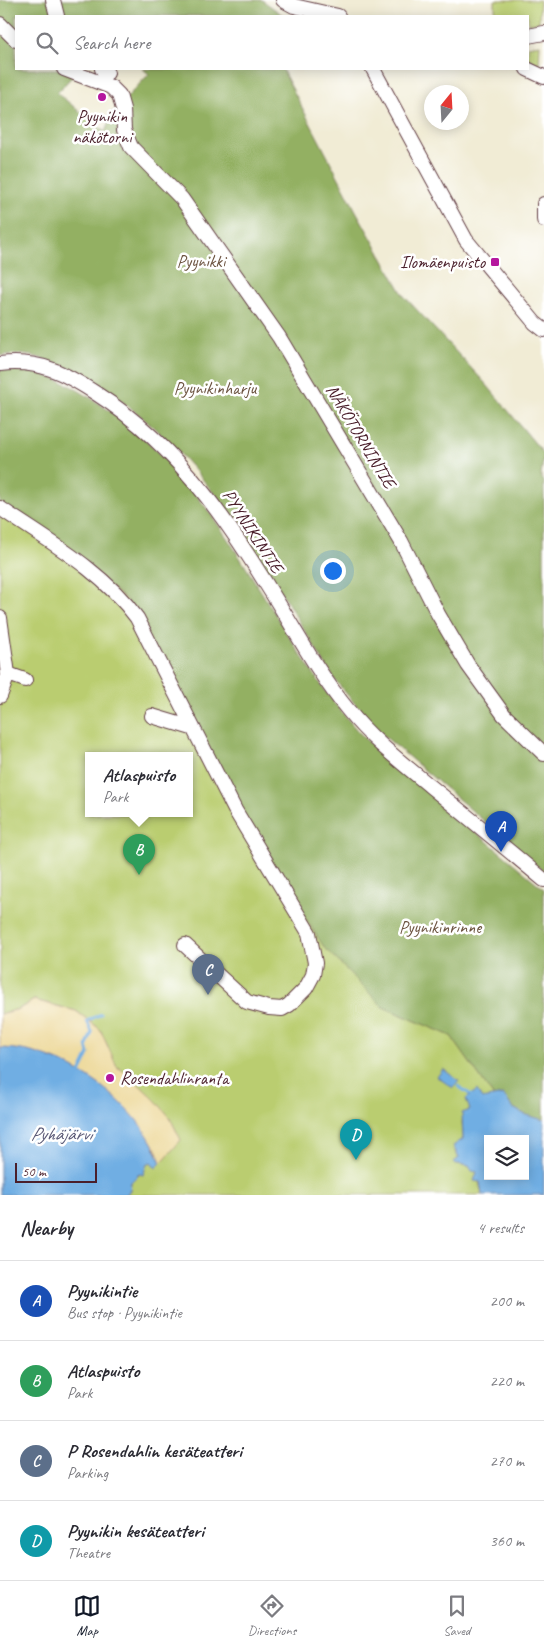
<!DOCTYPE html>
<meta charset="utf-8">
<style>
body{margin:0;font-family:Caveat,sans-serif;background:#f2f2f3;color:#2b2b33}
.controls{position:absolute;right:15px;bottom:15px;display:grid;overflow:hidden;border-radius:0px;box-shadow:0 2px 12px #0003}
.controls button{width:45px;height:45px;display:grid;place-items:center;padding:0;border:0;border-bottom:1px solid #e1e1e2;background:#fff;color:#2b2b33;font:25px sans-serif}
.compass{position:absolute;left:424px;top:85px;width:45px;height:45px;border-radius:50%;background:#fff;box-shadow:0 2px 12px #0003;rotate:18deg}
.scale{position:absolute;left:15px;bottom:12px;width:82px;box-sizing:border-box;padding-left:5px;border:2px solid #4a1f2b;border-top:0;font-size:14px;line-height:18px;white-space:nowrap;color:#4a1f2b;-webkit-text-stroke:4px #fff;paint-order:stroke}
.you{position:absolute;left:332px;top:570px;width:18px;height:18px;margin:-12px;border:4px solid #fff;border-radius:50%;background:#1a73e8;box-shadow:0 0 0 8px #1a73e833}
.badge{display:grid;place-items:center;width:32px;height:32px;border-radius:50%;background:#111827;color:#fff;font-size:16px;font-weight:700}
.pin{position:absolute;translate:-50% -41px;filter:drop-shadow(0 1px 2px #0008)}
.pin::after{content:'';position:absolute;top:26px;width:18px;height:15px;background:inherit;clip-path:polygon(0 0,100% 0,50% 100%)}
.popup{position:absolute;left:85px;top:752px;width:108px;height:65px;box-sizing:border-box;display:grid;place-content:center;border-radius:0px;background:#fff;filter:drop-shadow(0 1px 4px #0005);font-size:16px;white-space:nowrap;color:#7c7c81}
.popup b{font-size:19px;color:#2b2b33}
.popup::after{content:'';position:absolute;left:50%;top:100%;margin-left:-10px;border:10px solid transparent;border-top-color:#fff}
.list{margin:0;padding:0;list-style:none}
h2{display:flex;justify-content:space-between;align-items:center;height:65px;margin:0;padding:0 20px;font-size:21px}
h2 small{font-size:16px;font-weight:400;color:#7c7c81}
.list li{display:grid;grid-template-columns:32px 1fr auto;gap:15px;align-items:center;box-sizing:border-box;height:80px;padding:0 20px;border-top:1px solid #e1e1e2}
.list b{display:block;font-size:19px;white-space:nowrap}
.list p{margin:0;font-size:16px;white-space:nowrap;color:#7c7c81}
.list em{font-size:16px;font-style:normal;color:#7c7c81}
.icon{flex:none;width:28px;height:28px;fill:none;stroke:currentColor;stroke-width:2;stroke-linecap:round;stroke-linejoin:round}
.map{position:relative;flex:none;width:544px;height:1195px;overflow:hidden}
.search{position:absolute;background:#fff;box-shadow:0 2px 12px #0003;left:15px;right:15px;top:15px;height:55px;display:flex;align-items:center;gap:12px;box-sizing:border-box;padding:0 18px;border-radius:0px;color:#7c7c81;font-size:19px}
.sheet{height:385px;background:#fff}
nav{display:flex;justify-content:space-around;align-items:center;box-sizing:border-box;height:70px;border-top:1px solid #e1e1e2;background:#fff;font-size:14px;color:#7c7c81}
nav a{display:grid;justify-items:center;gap:2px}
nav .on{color:#111827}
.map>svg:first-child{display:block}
.green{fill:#bacd70;stroke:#82764e;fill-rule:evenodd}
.forest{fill:#93b062;stroke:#6e6846}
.sand{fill:#eeda9e;stroke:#9c7c64}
.water{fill:#70aee3;stroke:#5d6687;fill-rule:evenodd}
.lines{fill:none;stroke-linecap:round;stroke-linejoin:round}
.stream{stroke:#70aee3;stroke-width:3}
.minor-casing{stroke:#633e44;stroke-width:16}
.minor{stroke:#fff;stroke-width:14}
.poi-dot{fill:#b5179e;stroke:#fff;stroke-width:2}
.labels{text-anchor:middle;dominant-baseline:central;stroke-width:5;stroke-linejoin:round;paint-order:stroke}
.poi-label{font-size:18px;fill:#4a1f2b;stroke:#fff}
.park-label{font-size:18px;fill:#6c5340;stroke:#fff}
.street-label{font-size:18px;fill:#4a1f2b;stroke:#fff}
.water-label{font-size:19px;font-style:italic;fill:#595875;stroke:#fff}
</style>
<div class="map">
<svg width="544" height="1195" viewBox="0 0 544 1195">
<rect width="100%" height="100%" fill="#fff"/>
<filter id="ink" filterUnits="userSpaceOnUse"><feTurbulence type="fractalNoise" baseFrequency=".02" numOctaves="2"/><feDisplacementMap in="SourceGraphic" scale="10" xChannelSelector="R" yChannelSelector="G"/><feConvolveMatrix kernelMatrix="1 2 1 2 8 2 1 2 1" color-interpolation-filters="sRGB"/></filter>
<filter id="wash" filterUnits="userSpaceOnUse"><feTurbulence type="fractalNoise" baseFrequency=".0096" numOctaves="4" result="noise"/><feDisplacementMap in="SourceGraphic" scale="20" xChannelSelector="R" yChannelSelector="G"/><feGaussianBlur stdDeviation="1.12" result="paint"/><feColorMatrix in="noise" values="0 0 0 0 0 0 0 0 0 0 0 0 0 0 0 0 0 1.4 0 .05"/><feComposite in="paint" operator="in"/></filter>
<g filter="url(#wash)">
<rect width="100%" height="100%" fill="#f1ecd5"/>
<path class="green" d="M495,0H540L539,22L528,24V16H495Z
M540,44L539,64L528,58V46Z
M0,503L126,599L383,1007L451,1036L494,1097L482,1099L462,1121L463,1139L455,1152L459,1158L453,1163L469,1166L477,1172L482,1195H126L130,1190L131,1182L139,1173L143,1174L147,1164L151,1162L157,1167L161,1163L128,1074L117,1067L100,1029L76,1011L34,1000L19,1009L0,1014ZM89,756H189V814H89Z"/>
<path class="forest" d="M0,0H262L284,16H16V69H79L57,93L105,132L113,112L149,74L143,69H282L356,211L404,296L486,384L544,454L541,476L544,482V872L376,729L335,680C264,568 199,436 76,373C52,361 27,350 0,356Z
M0,370C44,370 66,381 101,405C229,490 266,632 365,739L544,889V1120L526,1115L513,1108L503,1095L494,1097L451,1036L383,1007L324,947L230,802L126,599L0,503Z"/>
<path class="sand" d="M34,1000L76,1011L100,1029L117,1067L128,1074L155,1100L169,1116L181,1140L161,1163L156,1148L95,1082L57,1061L40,1055L0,1048V1014L19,1009Z"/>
<path class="water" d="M0,1048C64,1048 141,1103 161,1163L156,1168L151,1162L147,1164L143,1175L139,1174L131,1182L130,1190L126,1195H0Z
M443,1069L459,1081L453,1088L437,1077Z
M477,1090L482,1099L503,1095L513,1108L526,1115L544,1120V1195H482L480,1182L474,1181L477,1172L472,1171L469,1166L453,1163L459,1158L453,1146L463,1139L462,1113L470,1110L466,1099ZM488,1139H525V1176H488Z"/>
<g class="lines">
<path class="stream" d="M80,1073L89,1054L87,1046L92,1032L87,1021L101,1014
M458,1086L471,1095"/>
</g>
</g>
<g filter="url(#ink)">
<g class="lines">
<g class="minor-casing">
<path id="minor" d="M53,0L57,16
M283,0L294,6L338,16
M0,24L16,40
M528,36L544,33
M64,69L111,87L119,95L123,109L124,130L131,147L182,199L279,337L401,541L438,614L468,665L504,715L544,754
M102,69L107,73
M373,69L466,240L535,323L544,330
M527,69L544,77
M544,204V220
M0,364C39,359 65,373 97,394C183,449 234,531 286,616C305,648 324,681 348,710C371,739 401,762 430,786C468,817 506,848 544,880
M0,508C48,541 102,570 137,618L235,810L309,933L315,963L313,975L306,988L289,1005L282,1009L269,1008L247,1002L185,945
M0,618L8,674L0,696
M8,674L25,680
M152,716L192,728"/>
</g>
<use href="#minor" class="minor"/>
</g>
</g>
<g class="poi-dot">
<circle cx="102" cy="97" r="5"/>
<rect x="490" y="257" width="10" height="10" rx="2.5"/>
<circle cx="110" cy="1078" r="5"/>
</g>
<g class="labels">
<g class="poi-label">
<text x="102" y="116">Pyynikin<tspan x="102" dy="21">näkötorni</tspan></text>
<text x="485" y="262" text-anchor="end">Ilomäenpuisto</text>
<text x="120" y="1078" text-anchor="start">Rosendahlinranta</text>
</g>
<g class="park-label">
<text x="201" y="261">Pyynikki</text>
<text x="215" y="388">Pyynikinharju</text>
<text x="440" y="927">Pyynikinrinne</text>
</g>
<g class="street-label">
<text transform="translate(361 436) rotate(59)">NÄKÖTORNINTIE</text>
<text transform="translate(253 531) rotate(57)">PYYNIKINTIE</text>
</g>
<g class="water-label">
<text x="61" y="1134">Pyhäjärvi</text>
</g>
</g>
</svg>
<div class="controls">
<button><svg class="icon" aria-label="layers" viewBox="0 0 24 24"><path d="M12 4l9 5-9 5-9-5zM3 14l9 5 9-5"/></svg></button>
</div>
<svg class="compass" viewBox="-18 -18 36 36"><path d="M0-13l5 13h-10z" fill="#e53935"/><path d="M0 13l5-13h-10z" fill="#7c7c81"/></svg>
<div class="scale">50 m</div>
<div class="you"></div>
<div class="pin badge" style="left:501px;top:852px;background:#1a4fb4">A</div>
<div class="pin badge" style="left:139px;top:875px;background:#2e9e5b">B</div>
<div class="popup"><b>Atlaspuisto</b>Park</div>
<div class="pin badge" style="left:208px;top:995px;background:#5c6f8a">C</div>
<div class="pin badge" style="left:356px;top:1160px;background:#0f9aa8">D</div>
<div class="search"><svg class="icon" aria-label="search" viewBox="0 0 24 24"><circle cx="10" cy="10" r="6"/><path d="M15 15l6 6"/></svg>Search here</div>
</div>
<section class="sheet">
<h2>Nearby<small>4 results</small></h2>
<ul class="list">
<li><span class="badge" style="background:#1a4fb4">A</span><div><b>Pyynikintie</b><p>Bus stop · Pyynikintie</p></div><em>200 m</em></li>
<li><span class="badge" style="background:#2e9e5b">B</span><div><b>Atlaspuisto</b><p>Park</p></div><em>220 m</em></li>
<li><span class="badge" style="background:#5c6f8a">C</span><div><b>P Rosendahlin kesäteatteri</b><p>Parking</p></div><em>270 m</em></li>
<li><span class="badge" style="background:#0f9aa8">D</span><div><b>Pyynikin kesäteatteri</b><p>Theatre</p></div><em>360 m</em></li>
</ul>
</section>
<nav>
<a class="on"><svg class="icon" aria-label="map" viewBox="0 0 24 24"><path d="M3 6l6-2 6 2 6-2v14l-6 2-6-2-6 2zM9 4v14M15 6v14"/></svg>Map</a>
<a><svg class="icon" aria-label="directions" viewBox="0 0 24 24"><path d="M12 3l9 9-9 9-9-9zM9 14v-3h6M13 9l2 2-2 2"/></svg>Directions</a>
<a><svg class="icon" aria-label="saved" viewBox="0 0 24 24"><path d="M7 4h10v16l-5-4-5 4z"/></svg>Saved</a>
</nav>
